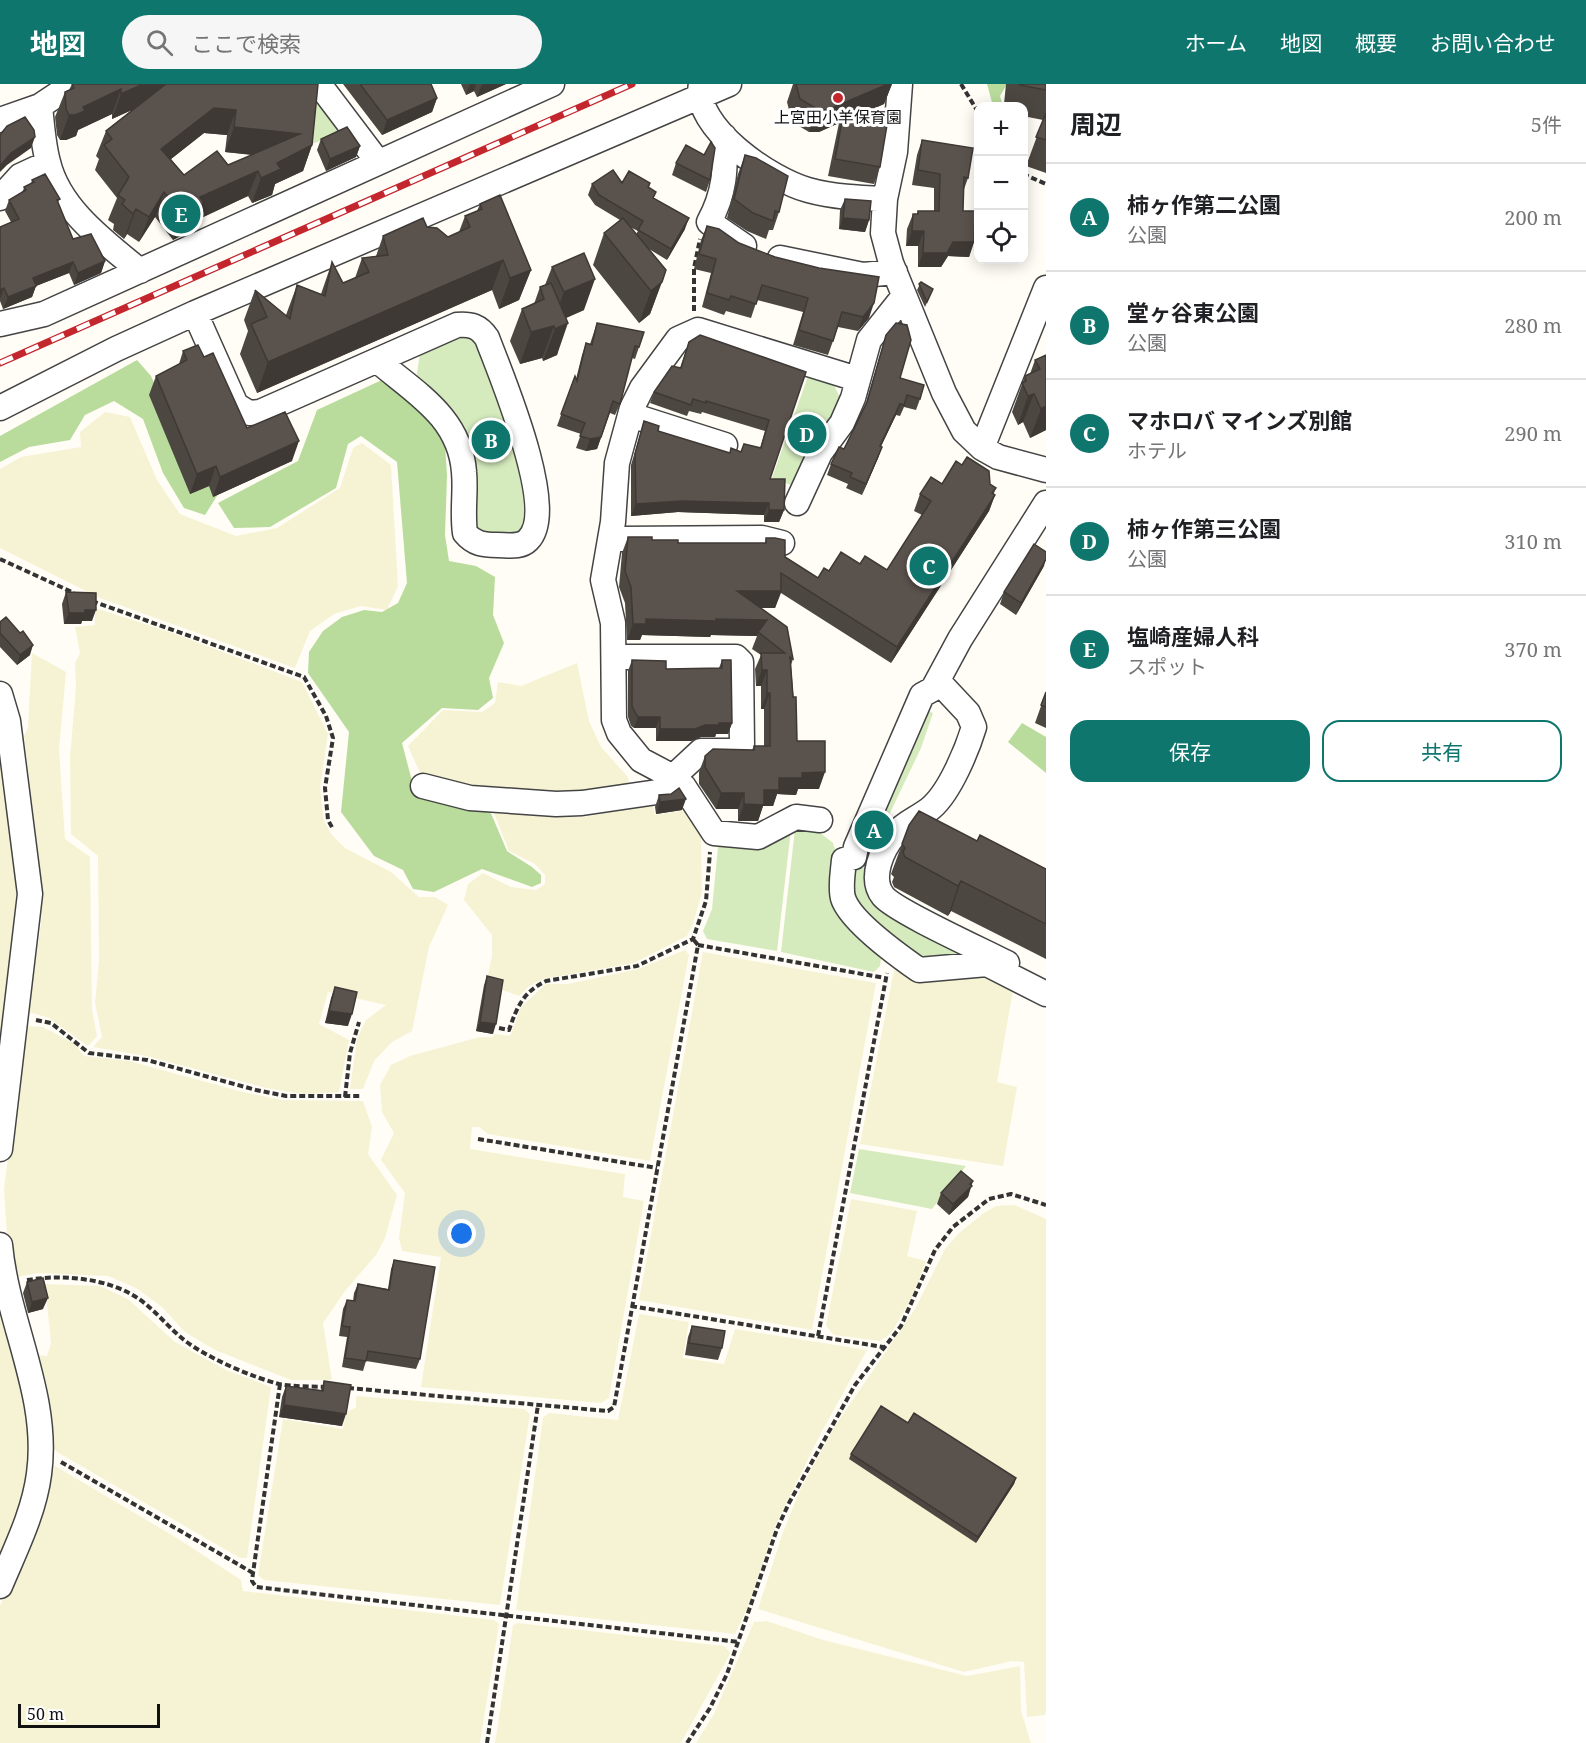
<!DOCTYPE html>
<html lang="ja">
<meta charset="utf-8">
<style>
body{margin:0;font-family:"Noto Serif","Noto Sans JP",serif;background:#f6f6f6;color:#202124}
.controls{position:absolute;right:18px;top:18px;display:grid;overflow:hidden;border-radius:12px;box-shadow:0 3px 15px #0003}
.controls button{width:54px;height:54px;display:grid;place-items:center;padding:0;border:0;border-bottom:2px solid #e0e0e0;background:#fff;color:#202124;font:30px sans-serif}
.scale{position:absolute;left:18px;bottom:15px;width:142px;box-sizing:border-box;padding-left:6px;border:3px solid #111;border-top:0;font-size:16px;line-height:21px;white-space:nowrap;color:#111;-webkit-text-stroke:4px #fff;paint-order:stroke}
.you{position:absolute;left:462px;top:1150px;width:21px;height:21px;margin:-15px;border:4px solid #fff;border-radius:50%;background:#1a73e8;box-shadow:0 0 0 9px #1a73e833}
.badge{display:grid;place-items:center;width:39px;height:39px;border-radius:50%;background:#0f766e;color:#fff;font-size:20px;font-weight:700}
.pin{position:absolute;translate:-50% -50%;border:3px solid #fff;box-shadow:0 2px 6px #0006}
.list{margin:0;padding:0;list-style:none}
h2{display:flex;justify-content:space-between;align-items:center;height:78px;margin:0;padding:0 24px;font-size:26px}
h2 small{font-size:20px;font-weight:400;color:#757577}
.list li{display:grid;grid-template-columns:39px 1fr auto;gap:18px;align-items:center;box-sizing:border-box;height:108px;padding:0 24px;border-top:2px solid #e0e0e0}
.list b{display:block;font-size:22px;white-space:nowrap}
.list p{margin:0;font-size:20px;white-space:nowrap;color:#757577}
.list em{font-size:20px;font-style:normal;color:#757577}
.actions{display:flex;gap:12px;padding:18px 24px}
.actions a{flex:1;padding:14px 0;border:2px solid #0f766e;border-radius:18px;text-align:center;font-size:21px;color:#0f766e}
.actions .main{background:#0f766e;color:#fff}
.icon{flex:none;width:33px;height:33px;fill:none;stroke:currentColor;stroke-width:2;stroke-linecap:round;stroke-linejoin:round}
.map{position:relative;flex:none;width:1046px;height:1659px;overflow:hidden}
header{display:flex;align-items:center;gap:36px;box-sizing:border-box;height:84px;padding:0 30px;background:#0f766e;color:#fff}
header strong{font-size:28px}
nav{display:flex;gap:33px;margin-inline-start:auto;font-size:21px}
.search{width:420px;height:54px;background:#f6f6f6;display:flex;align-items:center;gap:15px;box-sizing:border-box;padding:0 21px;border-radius:33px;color:#757577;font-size:22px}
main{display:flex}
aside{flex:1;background:#fff}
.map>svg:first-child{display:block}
.farmland{fill:#f6f3d4}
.green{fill:#d5ebbd}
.forest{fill:#b9dc9c}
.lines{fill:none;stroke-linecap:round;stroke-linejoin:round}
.minor-casing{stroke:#444;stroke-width:27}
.path{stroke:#333;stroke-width:4;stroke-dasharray:6 3;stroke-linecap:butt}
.minor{stroke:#fff;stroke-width:24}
.rail-casing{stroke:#c4262e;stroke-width:7}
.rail{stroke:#fff;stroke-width:4.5;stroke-dasharray:14;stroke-linecap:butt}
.wall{fill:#4d4742;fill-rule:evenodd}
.shaded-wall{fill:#3f3936}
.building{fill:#5a524d;stroke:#3f3936;stroke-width:1.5;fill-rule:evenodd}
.poi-dot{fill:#c4262e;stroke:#fff;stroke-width:2}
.labels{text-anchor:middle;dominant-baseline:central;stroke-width:6;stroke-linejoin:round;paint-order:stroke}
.poi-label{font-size:16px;fill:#111;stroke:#fff}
</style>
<header>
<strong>地図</strong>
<div class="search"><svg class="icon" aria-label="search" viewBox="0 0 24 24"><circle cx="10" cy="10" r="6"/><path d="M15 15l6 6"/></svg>ここで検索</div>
<nav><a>ホーム</a><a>地図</a><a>概要</a><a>お問い合わせ</a></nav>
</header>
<main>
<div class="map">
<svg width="1046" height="1659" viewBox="0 0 1046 1659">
<rect width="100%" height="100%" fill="#fffdf5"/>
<path class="farmland" d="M105,328L130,333L157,396L180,430L236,452L277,444L340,404L353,364L362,359L391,381L398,502L387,526L361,522L334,530L310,547L295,584L100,514L0,464V385L21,373L81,363L80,348Z
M95,524L170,548L302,598L328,650L320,704L324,737L332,751L345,764L391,788L419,813H435L448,821L429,863L412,947L392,958L374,977L363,1005H350L357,955L366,936L386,921L328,908L319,940L349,956L339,1008L303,1010L266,1004L146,972L93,963L102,953L95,919L99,876L98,772L71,750L70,673L76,603L75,579L80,569L75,543L95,541Z
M32,569L66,588L59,665L65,755L90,773L92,926L97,952L88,962L49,934L28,928L41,840L42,808L24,652L28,644Z
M577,579L589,637L601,663L628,693L629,709L607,713L424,698L408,662L443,626L482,628L495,619L498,598L521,602Z
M0,661L20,815L0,995Z
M653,721L655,731L686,726L701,748L702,808L693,840L687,852L634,879L543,895L528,903L519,912L486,900L492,872V851L464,816L468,800L483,789L511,803L536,806L545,800V791L535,780L509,767L494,729L582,733Z
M685,866L689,871L650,1077L488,1050L479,1043H472L470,1065L625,1090L623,1113L644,1117L609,1314L601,1319L421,1303L441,1173L402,1167L399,1154L405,1109L381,1076L394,1049L382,1028L380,1001L391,981L410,972L480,953H492L495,950L510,952L521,923L546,900H568L638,885Z
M703,868L876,899L812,1246L639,1216Z
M902,883L982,889L1013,906L997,998L1017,1003L1003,1082L860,1060L894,886Z
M25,942L43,943L62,953L75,960L84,972L129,977L243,1008L282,1016L363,1017L372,1043L368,1070L397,1111L385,1154L376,1171L345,1207L323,1239L332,1296H291L215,1266L185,1248L162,1223L136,1204L108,1192L38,1189L17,1193L7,1152L4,1105Z
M851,1115L917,1127L907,1172L926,1177L914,1209L892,1248L880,1257L834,1251L826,1242Z
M1015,1121L1046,1135V1628L1045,1631L1027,1633L1024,1578L1012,1577L964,1588L758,1525L782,1451L800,1406L835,1342L915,1225L945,1165L959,1149L984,1129L996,1122Z
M45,1200L100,1202L128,1215L175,1258L226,1286L271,1303L247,1474H240L57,1368L49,1358L33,1271L47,1272L51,1259Z
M0,1215L30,1339L28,1395L0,1482Z
M639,1230L689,1238L683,1274L724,1280L735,1245L867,1266L822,1347L776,1440L748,1523L735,1550L516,1526L543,1334L549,1329L618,1336Z
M356,1312L524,1325L530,1330L500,1521L264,1496L258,1491L283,1335L343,1345L346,1329L356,1323Z
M50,1379L177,1454L241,1496L243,1507L494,1536L499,1540L480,1659H0V1522L31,1446Z
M767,1537L823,1556L967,1592L1020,1582L1021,1627L1031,1659H696L714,1630L754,1538Z
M518,1539L724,1562L730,1568L729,1572L681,1659H495L513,1541Z"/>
<path class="green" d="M317,11L346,48L309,61Z
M462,251L479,258L524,384L526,439L513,453L485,451L473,439L472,402L416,296L420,269Z
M808,292L834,301L843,320L798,401H791L772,394Z
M920,623L933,629L921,664L878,754L869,803L985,874L920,881L857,824L849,778Z
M791,745L777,867L707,855L703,847L712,825L718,763L728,758Z
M795,745L818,747L833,759L838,775L836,794L882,866L880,882L874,888L781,868Z
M859,1065L966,1082L932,1125L850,1109Z"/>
<path class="forest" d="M987,0H1007L1000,12L1003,22H993Z
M137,276L151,292L169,332L222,404L205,431L184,424L163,389L143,335L114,317L85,331L70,356L29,363L0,378V352Z
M384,295L437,342L445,360L447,392L445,451L449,477L476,482L495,493L493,531L504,559L489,594L493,614L478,626L442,624L402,659L412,697L421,708L487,720L507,767L532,783L541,791V799L532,803L482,785L434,808L413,805L403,786L374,772L341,728L349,648L308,589L309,568L323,547L342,533L364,526L382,528L398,519L407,499L397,378L361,352L348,360L336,404L270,443L234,444L218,419L298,377L317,326Z
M1022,639L1046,653V689L1008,658Z"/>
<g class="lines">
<g class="minor-casing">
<path id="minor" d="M319,0L378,78
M701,0C692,43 771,96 808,106C833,113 859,114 885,115
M900,0L895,68L885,115L883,149L891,179L944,309L964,347L982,364L998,373L1046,386
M40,22C42,40 43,60 48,78C59,125 105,158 140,187
M0,36L40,22L73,0
M724,52C726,85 725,109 709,138L744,162
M0,114L20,92L48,79
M780,174L863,191L895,188
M195,229L236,321L249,329L260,328L457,241C471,240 479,242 487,254C500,289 559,426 528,456C520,464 508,461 497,461C484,461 474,460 465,449C462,428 466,408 464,388C460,334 417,310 379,278
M0,240L44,230L552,0
M0,324L116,265L195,229L729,0
M631,331L725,361
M982,364L1046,204
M797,419L820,369L842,339L853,314L869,256L904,212
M1046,419L960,555L933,605L922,611L856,763L854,773L844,776C843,788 840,803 843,814C850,837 899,872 919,886L987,880L1046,910
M621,455L762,454L782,459
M938,597L968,629L974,643C967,666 950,707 932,723C921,733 905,738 895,750C882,765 869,794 883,812C895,827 984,867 1007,879
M0,610L8,637L30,810L0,1065
M423,702L470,714L556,720L582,719L664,707L673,693L701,667H739L742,662L741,578L736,573H615
M820,736L796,733L758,753L714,749L684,703L673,693L641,676L619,649L614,636L613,539L603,496L613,438L617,379L632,324L642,304L678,255L698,246L857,295
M0,1161C7,1238 50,1312 39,1390C34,1429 15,1466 0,1502"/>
</g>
<path class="path" d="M961,0L978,28
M1023,90L1046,100
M694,227V184L700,155
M0,475L74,509
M92,517L304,593L326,632L333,654L325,704L328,736L333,745
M698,861L885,894
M36,936L51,939L89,969L147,976L256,1006L286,1012H360
M499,944L509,946C517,923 523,908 546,897L637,882L693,855L706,817L710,768
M345,1013L350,969L359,938
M478,1055L657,1084
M27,1196C62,1190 109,1194 139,1215C159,1229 173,1250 194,1263C218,1278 252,1293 279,1300C294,1303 311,1302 325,1303
M631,1222L883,1263
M818,1252L887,889
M280,1300L253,1489L252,1497L256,1503L739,1558
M348,1304L608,1327L614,1323L698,861L693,855
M61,1378L253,1489
M487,1659L538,1321
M687,1659L710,1624L727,1590L777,1445L789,1419L855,1301L901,1242L935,1166L953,1143L989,1115L1011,1110L1046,1121"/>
<use href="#minor" class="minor"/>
<g class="rail-casing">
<path id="rail" d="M0,279L632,0"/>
</g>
<use href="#rail" class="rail"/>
</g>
<path class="wall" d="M72,0H318L312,61L303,87L275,100L272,111L252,119L248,112L199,135L195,144L173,156L155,133L139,158L127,150L124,155L113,146L114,140L108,136L117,114L95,86L99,75L96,72L106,47L132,26L112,35V30L78,46L76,52L66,56H60L57,51L55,33L65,8L69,6ZM204,49L227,51L225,68L252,71L228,81L184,91L171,75Z
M343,0H431L437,14L432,28L382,51Z
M461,0H506L477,13L474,7L466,11Z
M793,0H892L884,20L862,30L880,83L874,100L828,92L839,39L819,48H809L792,38L787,18Z
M1006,0H1046V89L1026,82L1043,36L1023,32V22H1005L1004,20Z
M321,55L360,62L356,73L326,87L317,66Z
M922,56L968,94L963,108V127L974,158L969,173L948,172L941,183H918V162H906L907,145L913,130H917L918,127H934V104L912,101L917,71Z
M745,71L779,128L773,146H769L766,155L747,147L727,134L738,90Z
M676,79L710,96L706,108L672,91Z
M32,96L60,115L58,118L73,155L105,177L101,189L74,201L69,189L36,202L32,213L3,225L0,217V143L11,138L5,127L9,116L23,108L24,103L31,100Z
M622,99H650L649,104L654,114L685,145L667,176L649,165L666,186L650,230L639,239L593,181L604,149L620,136L595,121L588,111L592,100ZM630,143L638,147L636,150Z
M845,115L869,136L865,148L839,145L840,126Z
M480,120L531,186L519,216L499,225L492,206L257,309L240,270L248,247L244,236L255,206L286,231L297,201L321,210L332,178L343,199L355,194L362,174L376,172L383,152L427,143L448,153L459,148L465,132L477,127Z
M707,142L739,159L869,234L858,247L838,243L828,271L793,261L803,228L757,216L751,234L726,227L724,231L702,223L711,189L694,185L701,156Z
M552,183L584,226L566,234L557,271L543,277L542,274L520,280L510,257L522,225L534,220L540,203L545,201Z
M921,198L933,205L925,223L917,206Z
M597,239L644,248L635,275L632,274L620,320L615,331L610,329L597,365L586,367L576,364L581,350L557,342L575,292L576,295L582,271L586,259L590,260Z
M886,251L900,294L920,315L916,326L904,323L900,332L896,331L881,362L882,363L878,374L862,411L846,404L848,400L827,391L831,380L844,365L865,322Z
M689,258L806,288L770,395L784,426L779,438H764V431L678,428L631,432V381L644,337L658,347L729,369L760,364L765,347L702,328L701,330L689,327L687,332L650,319L654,308L680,284Z
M183,267L204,273L247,344L292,377L213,413L209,402L190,410L149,311L156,292L179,280Z
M1046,271V346L1030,354L1023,338L1018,341L1012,328L1025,292L1030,290L1035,276Z
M942,400H990L994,410L995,411L989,427L891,579L781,509L775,524H760L793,575L791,581L797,657L819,705H798L796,711L777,710L773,722H763L758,737H738V725H716L699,700V688L705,672L752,666L754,662H764V625H761V602H756L755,585L761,571L752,565L757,552L711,551L710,553L642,551L640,556H627L625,519L619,503L622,469L628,453L678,459H765L766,454L785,473L818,494L829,487L860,480L887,486L922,431L914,427L920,410Z
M1044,482L1016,531L1000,520L1004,508Z
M66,508L92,537H82L81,540H64L62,520Z
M0,538L30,571L17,581L0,563Z
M632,576L666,585L719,584L722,576L732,639L728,650H716L715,653H701L691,657H656V644H634L631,642L628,633V587Z
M1046,608V644L1035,639Z
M671,710L682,726L656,730L655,723L659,711Z
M909,741L977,757L1046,785V875L951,827L948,832L894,803L892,798L894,793L891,790Z
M487,892L493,950L476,947L484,901Z
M335,903L348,942L325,939L331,914Z
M971,1101L968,1113L949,1131L937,1120L941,1109Z
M394,1176L420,1275L416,1285L366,1277L363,1287L342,1283L347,1253L339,1252L343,1225L347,1216L353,1217L354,1209L358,1200L388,1205L391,1185Z
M27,1198L43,1225L28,1229L23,1209Z
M692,1242L722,1264L718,1276L685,1271L688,1253Z
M324,1297L342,1342L279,1333L282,1313L286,1302L321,1306Z
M908,1339L1016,1394L1014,1400L976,1459L849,1375L851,1370Z"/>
<path class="shaded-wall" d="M143,0H171L167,10L112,35L121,10Z
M470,0H476L474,7L466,11Z
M482,0H506L477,13Z
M888,0H892L884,20L842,38L844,26L839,39L819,48H809L817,25Z
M121,5L112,30L78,46L76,52L66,56H60L69,31L83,23Z
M437,14L432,28L382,51L387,36Z
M214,24L236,26L227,51L204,49L152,90L161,65Z
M234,43L300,50L312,61L303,87L275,100L272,111L252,119L261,94L277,79L286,74L225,68Z
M35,53L31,64L7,81L0,88V82L11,69Z
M360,62L356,73L326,87L330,75Z
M258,87L248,112L199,135L195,144L173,156L182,131L200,113Z
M164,108L155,133L139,158L149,133Z
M136,125L127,150L124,155L133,130Z
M689,134L685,145L667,176L671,165Z
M843,134L869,136L865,148L839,145Z
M912,147H924L918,162H906Z
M953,158H974L969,173L948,172L941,183H918L923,169Z
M503,176L492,206L257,309L268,278Z
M105,177L101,189L74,201L78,189Z
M73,178L69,189L36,202L32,213L3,225L8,213L33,194Z
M531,186L519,216L499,225L510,194Z
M595,195L584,226L552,240L564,208Z
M662,198L650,230L639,239L651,207Z
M4,204L0,215V206Z
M874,219L869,234L858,247L863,233Z
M568,239L557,271L543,277L555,245Z
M554,242L542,274L520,280L531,248Z
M1034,310L1023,338L1018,341L1028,312Z
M900,320L896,331L876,373L880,362Z
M1046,322V346L1030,354L1041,325Z
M601,353L597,365L586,367L590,355Z
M299,357L292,377L213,413L220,393Z
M882,363L878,374L862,411L866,400Z
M216,382L209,402L190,410L197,390Z
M996,404L990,419L995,411L989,427L891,579L897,563Z
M682,417L769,419L764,431L678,428L631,432L636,420Z
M769,426H784L779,438H764Z
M1046,475L1044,482L1016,531L1021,519Z
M737,507H781L775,524H731Z
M85,526H96L92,537H82L81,540H64L69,529Z
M646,535H716L767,536L758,548L757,552L711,551L710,553L642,551L640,556H627L633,540Z
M33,561L30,571L17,581L20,571Z
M762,586H767L761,602H756Z
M767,609H770L764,625H761Z
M638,633H660L656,644H634Z
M719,639H732L728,650H716L715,653H701L691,657H656L660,645L705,641Z
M825,688L819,705H798L796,711L777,710L773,722H763L758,737H738L744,720L779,694L802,689Z
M721,709H744L738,725H716Z
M686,715L682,726L656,730L660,718Z
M961,797L951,827L948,832L958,802Z
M329,927L352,930L348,942L325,939Z
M480,938L496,940L493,950L476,947Z
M973,1097L968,1113L949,1131L953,1120Z
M48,1214L43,1225L28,1229L32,1218Z
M284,1321L346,1330L342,1342L279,1333Z
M1016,1394L1014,1400L976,1459L978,1453Z"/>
<path class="building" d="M72,0H143L121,10V5L83,23L85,27L75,31H69L66,25L65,8L74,4Z
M166,0H318L312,61L277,79L281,85L261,94L258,87L200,113L204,119L182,131L164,108L149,133L136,125L133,130L122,120L125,116L118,111L129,93L104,61L112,55L106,47ZM214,24L236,26L234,43L300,50L228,81L217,67L184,91L161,65Z
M360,0H431L437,14L387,36Z
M796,0H888L827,26L817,25L800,15Z
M1019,0H1046V6L1020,1Z
M844,26L888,35L880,83L835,75Z
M1046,29V56L1036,53Z
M25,33L34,46L35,53L11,69L0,82V51L7,42Z
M347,43L360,62L330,75L321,55Z
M922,56L973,64L968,94L964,93L963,127H975L974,158H953L947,169H923L924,147H912L913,130H918V127H939L940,90L918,86Z
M711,58L715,64L710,96L676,79L686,61L704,71Z
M745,71L756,74L788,92L779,128L775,127L773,137L753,129L734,115Z
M613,86L622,99L629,87L650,99L648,103L656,108L653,114L689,134L671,165L638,146L643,137L599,111L592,100Z
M45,90L60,115L57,116L73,155L91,150L105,177L78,189L73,178L33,194L36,202L8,213L4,204L0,206V143L19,135L9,116L26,106L24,103L34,98L32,96Z
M500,111L531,186L510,194L503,176L268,278L251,240L267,233L255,206L290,235L297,201L325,212L332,178L343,199L369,188L362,174L388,171L383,152L423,134L427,143L437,144L448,153L470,143L465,132L482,125L480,120Z
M845,115L871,117L869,136L843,134Z
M623,134L666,186L662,198L651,207L604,149Z
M707,142L719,145L739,159L775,173L819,184L879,193L874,219L863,233L842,228L833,257L799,246L808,214L762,201L756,220L731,212L729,216L707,209L716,175L699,170Z
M584,169L595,195L564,208L552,183Z
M921,198L933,205L927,218L919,200Z
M551,199L568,239L555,245L554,242L531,248L522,225L544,215L540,203Z
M597,239L644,248L639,263L635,262L620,320L613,317L601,353L590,355L580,352L585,339L561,330L575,292L577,297L586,259L592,261Z
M896,239L907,241L911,256L900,294L924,301L920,315L907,311L904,321L900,320L880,362L882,363L866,400L850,393L852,389L831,380L839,363L844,365L867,318L886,251Z
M700,251L806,288L770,395H785L784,426H769V419L682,417L636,420L635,370L644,337L659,342L658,347L730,369L731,364L741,368L744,360L761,364L769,336L706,317V319L693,315L691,321L654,308L672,282L681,284L689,258Z
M198,261L204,273L213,269L247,344L285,328L299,357L220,393L216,382L197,390L156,292L187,276L183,267Z
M1046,271V322L1041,325L1034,310L1028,312L1022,299L1026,297L1025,292L1040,285L1035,276Z
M967,373L989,387L990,400L996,404L992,409L995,411L897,563L781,489V507H737L787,543L793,575L790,573L793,613H796L797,657H825V688L802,689V694H779V706H764V721L744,720V709H721L705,683V672L713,665L754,666V662H770V609H767V586H762L761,569H785L758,548L767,536L716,535V537L646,535V540H633L631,503L625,487L628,453H652V456H678V459H766V454H775L785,456V473L818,494L824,484L829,487L841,468L860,480L865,472L887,486L931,417L920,410L931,393L942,400L956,377L962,381Z
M1034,460L1046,468V475L1021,519L1004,508Z
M66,508L96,509V526H85V529H69Z
M6,533L20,549L23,547L33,561L20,571L0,549V538Z
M632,576L666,577V585L722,584V576H731L732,639H719V641H705L695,645H660V633H638L636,630L632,622Z
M1046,608V623L1041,621Z
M679,704L686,715L660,718L659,711L671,710Z
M919,727L977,757L980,751L1046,785V840L961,797L958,802L905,773L903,768L905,764L902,760L909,741Z
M487,892L503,896L496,940L480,938Z
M335,903L357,908L352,930L329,927Z
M961,1087L973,1097L970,1100L972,1102L953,1120L941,1109Z
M394,1176L435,1183L420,1275L368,1267L366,1277L345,1274L350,1243L342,1242L347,1216L355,1217L358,1200L389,1206Z
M43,1194L48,1214L32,1218L27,1198Z
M692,1242L725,1247L722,1264L689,1259Z
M324,1297L351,1301L346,1330L284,1321L286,1302L323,1307Z
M881,1322L908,1339L914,1329L1016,1394L978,1453L851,1370Z"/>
<circle class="poi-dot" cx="838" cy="14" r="6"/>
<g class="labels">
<g class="poi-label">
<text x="838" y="33">上宮田小羊保育園</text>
</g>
</g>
</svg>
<div class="controls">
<button>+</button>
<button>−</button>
<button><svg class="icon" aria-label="locate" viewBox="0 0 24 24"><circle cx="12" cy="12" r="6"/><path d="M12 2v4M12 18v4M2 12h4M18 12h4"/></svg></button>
</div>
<div class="scale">50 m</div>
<div class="you"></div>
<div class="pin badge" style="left:874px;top:746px">A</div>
<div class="pin badge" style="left:491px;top:356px">B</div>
<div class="pin badge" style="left:929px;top:482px">C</div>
<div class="pin badge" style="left:807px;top:350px">D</div>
<div class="pin badge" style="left:181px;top:130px">E</div>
</div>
<aside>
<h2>周辺<small>5件</small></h2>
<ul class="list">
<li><span class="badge">A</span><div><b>柿ヶ作第二公園</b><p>公園</p></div><em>200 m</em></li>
<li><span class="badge">B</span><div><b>堂ヶ谷東公園</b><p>公園</p></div><em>280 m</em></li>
<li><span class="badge">C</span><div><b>マホロバ マインズ別館</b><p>ホテル</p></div><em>290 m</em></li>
<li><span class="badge">D</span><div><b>柿ヶ作第三公園</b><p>公園</p></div><em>310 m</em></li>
<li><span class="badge">E</span><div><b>塩崎産婦人科</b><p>スポット</p></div><em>370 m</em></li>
</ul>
<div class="actions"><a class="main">保存</a><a>共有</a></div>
</aside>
</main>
